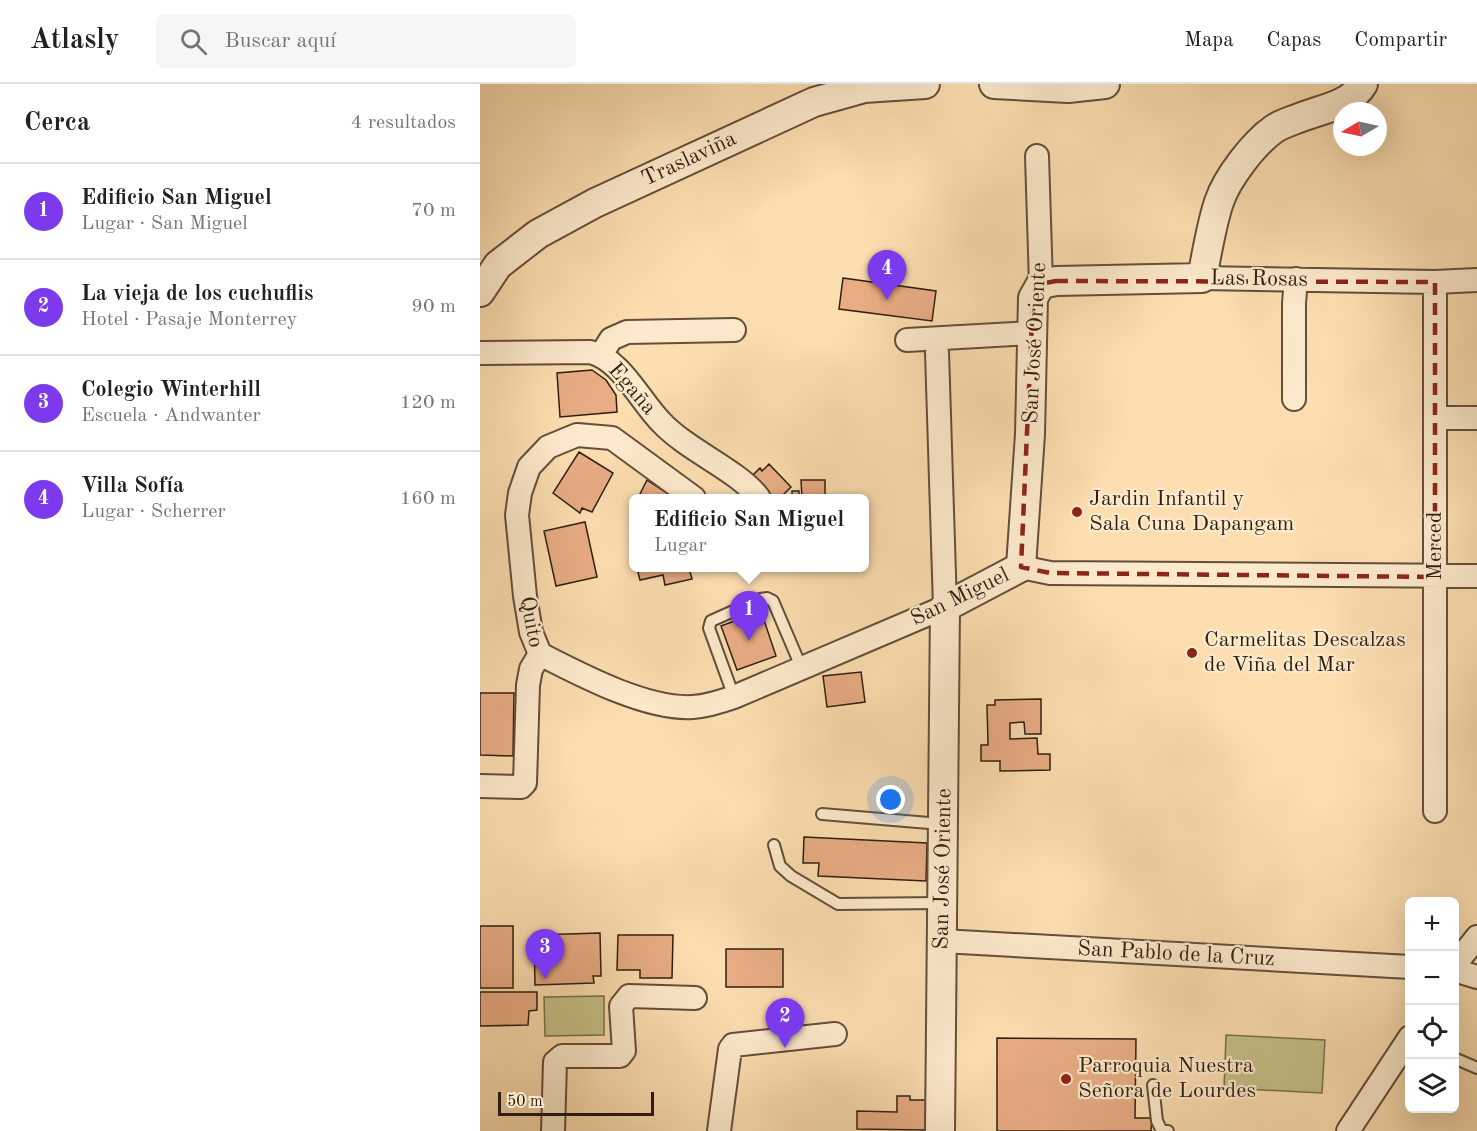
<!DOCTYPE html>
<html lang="es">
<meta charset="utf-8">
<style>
body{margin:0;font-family:"Old Standard TT",serif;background:#f6f6f6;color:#202124}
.controls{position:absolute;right:18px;bottom:18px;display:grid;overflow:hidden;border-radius:9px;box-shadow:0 6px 24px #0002}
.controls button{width:54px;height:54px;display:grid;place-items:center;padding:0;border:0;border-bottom:2px solid #e0e0e0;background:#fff;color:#202124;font:30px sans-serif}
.compass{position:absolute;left:853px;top:18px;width:54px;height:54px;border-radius:50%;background:#fff;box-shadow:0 6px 24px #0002;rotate:261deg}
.scale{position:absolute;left:18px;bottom:15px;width:156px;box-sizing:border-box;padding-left:6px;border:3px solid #2f1f12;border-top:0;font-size:16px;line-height:21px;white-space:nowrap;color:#2f1f12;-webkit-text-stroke:4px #fdeacc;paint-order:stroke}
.you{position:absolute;left:411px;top:716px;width:21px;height:21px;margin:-15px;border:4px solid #fff;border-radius:50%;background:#1a73e8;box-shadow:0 0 0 9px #1a73e833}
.badge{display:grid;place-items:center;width:39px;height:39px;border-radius:50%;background:#7c3aed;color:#fff;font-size:20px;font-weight:700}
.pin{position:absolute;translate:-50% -50px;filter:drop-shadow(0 2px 3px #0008)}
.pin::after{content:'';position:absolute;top:32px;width:21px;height:18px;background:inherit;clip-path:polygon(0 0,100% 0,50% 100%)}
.popup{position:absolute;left:149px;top:410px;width:240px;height:78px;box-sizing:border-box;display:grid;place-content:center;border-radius:9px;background:#fff;filter:drop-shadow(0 2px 4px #0005);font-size:20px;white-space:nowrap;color:#757577}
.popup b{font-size:22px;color:#202124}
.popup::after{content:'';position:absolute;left:50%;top:100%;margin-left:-12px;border:12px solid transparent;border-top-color:#fff}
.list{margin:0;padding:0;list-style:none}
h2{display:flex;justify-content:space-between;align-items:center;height:78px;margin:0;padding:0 24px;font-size:26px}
h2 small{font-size:20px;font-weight:400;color:#757577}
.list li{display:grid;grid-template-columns:39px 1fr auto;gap:18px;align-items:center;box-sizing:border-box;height:96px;padding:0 24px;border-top:2px solid #e0e0e0}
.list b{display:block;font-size:22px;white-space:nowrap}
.list p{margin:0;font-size:20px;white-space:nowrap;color:#757577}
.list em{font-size:20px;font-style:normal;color:#757577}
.icon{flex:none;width:33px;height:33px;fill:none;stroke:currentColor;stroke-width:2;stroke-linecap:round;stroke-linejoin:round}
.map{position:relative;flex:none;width:997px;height:1047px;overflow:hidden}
header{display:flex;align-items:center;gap:36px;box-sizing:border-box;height:84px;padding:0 30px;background:#fff;border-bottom:2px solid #e0e0e0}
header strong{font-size:28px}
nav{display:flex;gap:33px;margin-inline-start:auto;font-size:21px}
.search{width:420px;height:54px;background:#f6f6f6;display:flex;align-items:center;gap:15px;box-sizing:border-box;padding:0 21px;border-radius:9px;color:#757577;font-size:22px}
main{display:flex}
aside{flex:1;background:#fff}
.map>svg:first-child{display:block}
.green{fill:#c5c087;stroke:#7a704c;stroke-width:1.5}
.building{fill:#e9ad85;stroke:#2f1f12;stroke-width:1.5}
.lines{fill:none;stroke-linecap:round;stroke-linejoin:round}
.service-casing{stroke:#624f3a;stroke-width:14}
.minor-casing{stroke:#624f3a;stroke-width:26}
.tertiary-casing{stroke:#624f3a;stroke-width:32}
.service{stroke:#fdeacc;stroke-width:10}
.minor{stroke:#fdeacc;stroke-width:22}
.tertiary{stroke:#fdeacc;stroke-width:28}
.marked{fill:none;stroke:#8f2418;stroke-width:4.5;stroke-dasharray:12 8;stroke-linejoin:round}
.poi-dot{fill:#8f2418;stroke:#fdeacc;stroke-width:2}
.labels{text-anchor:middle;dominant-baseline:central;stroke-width:4.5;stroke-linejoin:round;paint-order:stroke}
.street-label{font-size:22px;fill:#2f1f12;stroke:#fdeacc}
.poi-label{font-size:22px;fill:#2f1f12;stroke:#fdeacc;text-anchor:start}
</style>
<header>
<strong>Atlasly</strong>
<div class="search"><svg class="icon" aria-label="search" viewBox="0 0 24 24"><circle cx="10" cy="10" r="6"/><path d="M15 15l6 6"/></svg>Buscar aquí</div>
<nav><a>Mapa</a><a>Capas</a><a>Compartir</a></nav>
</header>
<main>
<aside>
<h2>Cerca<small>4 resultados</small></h2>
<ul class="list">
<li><span class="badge">1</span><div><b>Edificio San Miguel</b><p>Lugar · San Miguel</p></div><em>70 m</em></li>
<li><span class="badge">2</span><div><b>La vieja de los cuchuflis</b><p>Hotel · Pasaje Monterrey</p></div><em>90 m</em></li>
<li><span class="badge">3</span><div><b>Colegio Winterhill</b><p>Escuela · Andwanter</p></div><em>120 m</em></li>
<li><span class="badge">4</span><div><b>Villa Sofía</b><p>Lugar · Scherrer</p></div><em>160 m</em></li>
</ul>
</aside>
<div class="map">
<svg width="997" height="1047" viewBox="0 0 997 1047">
<rect width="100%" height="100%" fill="#fcdeb1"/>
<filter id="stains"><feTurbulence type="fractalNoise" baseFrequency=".00333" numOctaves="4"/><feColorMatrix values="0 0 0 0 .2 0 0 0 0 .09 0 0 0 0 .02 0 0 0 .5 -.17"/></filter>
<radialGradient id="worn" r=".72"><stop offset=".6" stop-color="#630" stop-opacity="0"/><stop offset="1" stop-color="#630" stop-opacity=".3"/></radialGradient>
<path class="green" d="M124,912V951L65,952L64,913Z
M746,951L845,956L842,1009L744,1004Z"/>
<path class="building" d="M363,194L456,207L452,237L359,225Z
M112,286L126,296L136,311L137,328L80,333L77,289Z
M99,368L133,389L112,428L102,424L100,429L73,409Z
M289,380L311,403L300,414H285L267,397L280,384L282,387Z
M167,396L195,414H158Z
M321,396H345V414H322Z
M312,407H319V414H308L312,413Z
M105,438L117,493L76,502L64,447Z
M157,484H209L212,495L185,501L183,491L160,496Z
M281,527L296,572L257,586L241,542Z
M381,588L385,618L347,623L343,592Z
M0,609H34L33,672L0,671Z
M561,615V650H545L544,638L530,639V655L557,654L558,670H570V686L520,687V677H501V661H508L507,621H515V616Z
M324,753L447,759L446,797L338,792L339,779H323Z
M0,842H33V904H0Z
M120,849L121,892H113L114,899L55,901L54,851Z
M138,851H193L192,894H160V886H137Z
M246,865H303V903H246Z
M0,908H57V926L49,927L48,941L0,942Z
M517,954L656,955L655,1034H672L671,1047H517Z
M417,1012H430V1016H446L445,1046L377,1045V1027L417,1028Z"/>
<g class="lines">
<g class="service-casing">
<path id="service" d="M254,613L229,544L231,537L280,515L287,514L293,517L322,585
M342,730L461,740
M294,761L300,782L311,792L358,820L462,819
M974,974L997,984
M673,1001L677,1037L682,1047H688"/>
</g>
<g class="minor-casing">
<path id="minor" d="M557,72L561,200
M722,194L955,198L997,196
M955,198V727
M427,256L552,249
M0,269L110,268C141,275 160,317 181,338C208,367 258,386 279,414
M121,271L131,255L147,248L254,246
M814,315V219L816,195
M955,334H997
M541,483L570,489L997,492
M60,570C101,591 167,626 213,623C227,622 240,618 254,613L465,523L457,268
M60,570L51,548L45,512L37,431L40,409L49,383L68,363L97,351L132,354L214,414
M0,702L41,703L45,699L48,601L51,585L60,570
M462,857L930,883
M974,882L997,853
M974,886L997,893
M73,1047L75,978L82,972H140L144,967L141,922L149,912L215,914
M239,1047L250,965L253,961L355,950
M868,1047L930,953"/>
</g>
<g class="tertiary-casing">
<path id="tertiary" d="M514,0L588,4L625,0
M0,208L18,181L58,150L115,119L334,18L384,4L445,0
M460,1047L465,523L541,483L550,350L553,214L561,200L576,197L722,194C727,169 731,142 739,118C747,94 774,59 794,45C801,40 811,37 819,34C841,25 870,22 883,0"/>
</g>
<use href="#service" class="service"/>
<use href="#minor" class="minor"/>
<use href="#tertiary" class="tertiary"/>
</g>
<path class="marked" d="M576,197L955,198V493L570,489L541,483L553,214L561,200Z"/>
<g class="poi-dot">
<circle cx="597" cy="428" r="6"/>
<circle cx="712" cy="569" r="6"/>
<circle cx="586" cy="995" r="6"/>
</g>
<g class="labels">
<g class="street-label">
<text transform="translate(209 75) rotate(-25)">Traslaviña</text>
<text transform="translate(779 195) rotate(1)">Las Rosas</text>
<text transform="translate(555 259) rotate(-87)">San José Oriente</text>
<text transform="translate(152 305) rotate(49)">Egaña</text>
<text transform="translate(955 462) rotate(-90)">Merced</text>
<text transform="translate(480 513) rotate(-26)">San Miguel</text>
<text transform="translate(51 538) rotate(79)">Quito</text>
<text transform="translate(463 785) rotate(-89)">San José Oriente</text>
<text transform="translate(696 870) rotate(3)">San Pablo de la Cruz</text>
</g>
<g class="poi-label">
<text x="609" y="415">Jardin Infantil y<tspan x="609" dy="25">Sala Cuna Dapangam</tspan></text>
<text x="724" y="556">Carmelitas Descalzas<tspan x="724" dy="25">de Viña del Mar</tspan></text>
<text x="598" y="982">Parroquia Nuestra<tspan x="598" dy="25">Señora de Lourdes</tspan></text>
</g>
</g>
<rect width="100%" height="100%" filter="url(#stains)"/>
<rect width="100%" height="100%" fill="url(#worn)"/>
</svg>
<div class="controls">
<button>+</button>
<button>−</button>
<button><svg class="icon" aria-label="locate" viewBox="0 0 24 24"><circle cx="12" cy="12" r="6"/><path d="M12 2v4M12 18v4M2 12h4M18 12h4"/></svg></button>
<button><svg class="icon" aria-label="layers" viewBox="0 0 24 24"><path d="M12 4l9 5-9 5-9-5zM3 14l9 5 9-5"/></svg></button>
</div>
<svg class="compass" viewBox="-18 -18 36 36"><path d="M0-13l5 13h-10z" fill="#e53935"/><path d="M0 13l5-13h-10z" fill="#757577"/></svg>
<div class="scale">50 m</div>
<div class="you"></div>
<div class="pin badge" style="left:269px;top:557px">1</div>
<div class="popup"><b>Edificio San Miguel</b>Lugar</div>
<div class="pin badge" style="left:305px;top:964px">2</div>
<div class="pin badge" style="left:65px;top:895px">3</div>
<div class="pin badge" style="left:407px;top:216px">4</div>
</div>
</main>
